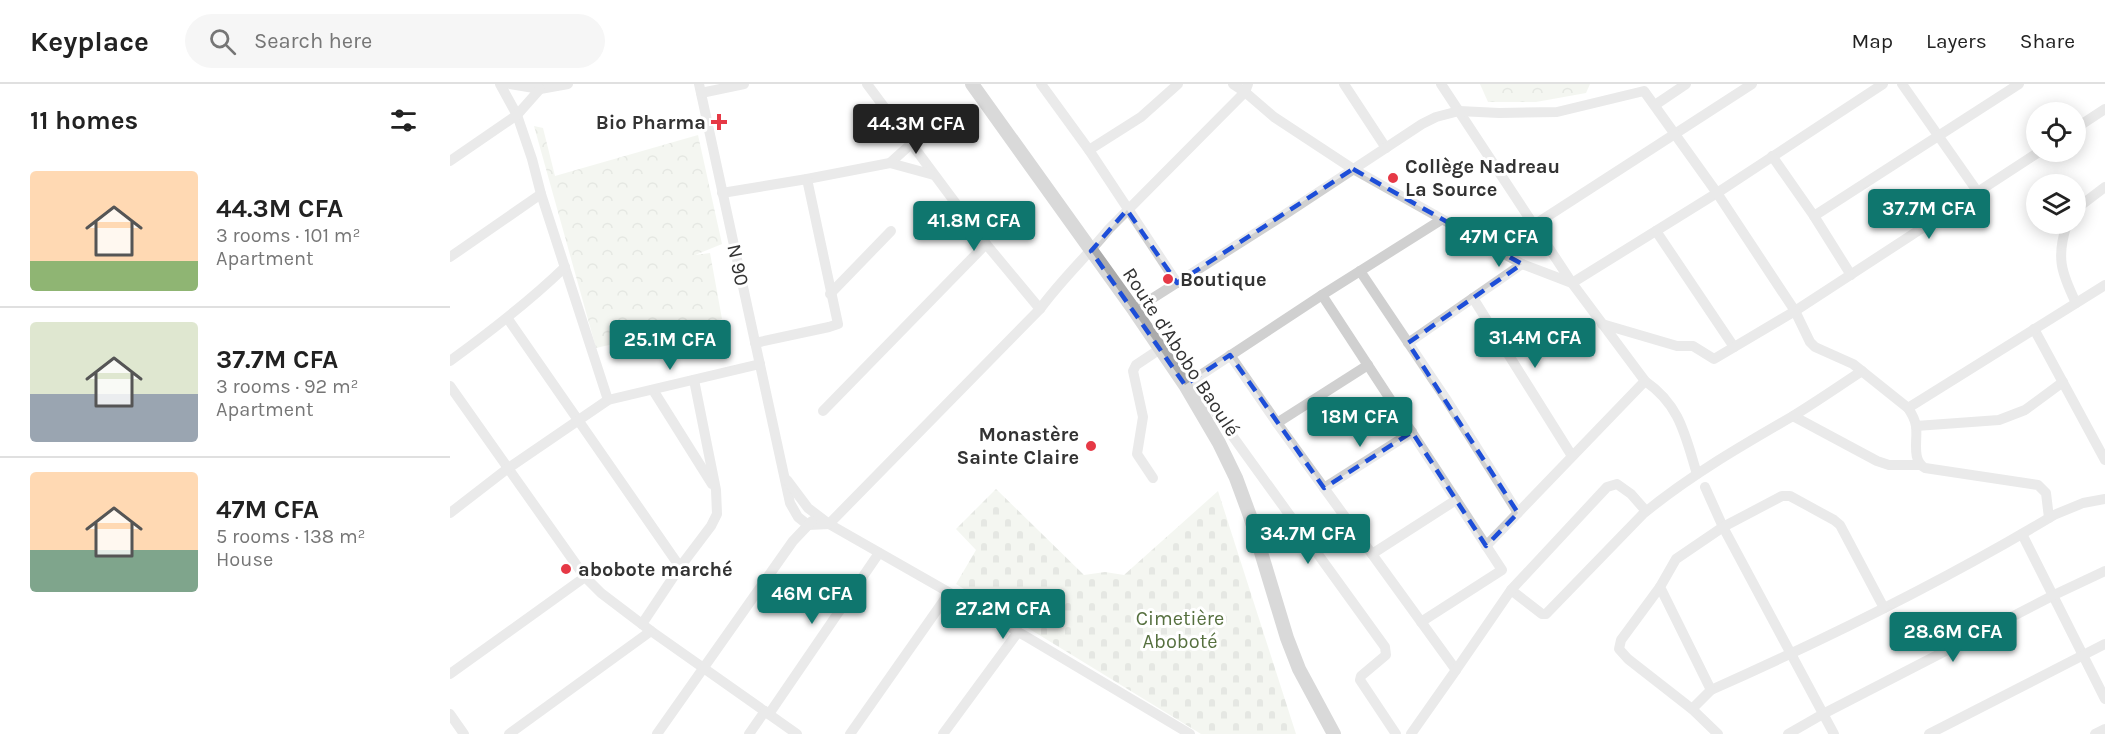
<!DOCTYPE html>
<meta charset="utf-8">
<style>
:root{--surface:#fff;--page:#f6f6f6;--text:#222;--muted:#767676;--line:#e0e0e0;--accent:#0f766e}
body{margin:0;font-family:Karla,sans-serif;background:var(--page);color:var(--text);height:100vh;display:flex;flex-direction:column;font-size:22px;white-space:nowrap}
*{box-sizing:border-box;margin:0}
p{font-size:20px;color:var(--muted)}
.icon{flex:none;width:33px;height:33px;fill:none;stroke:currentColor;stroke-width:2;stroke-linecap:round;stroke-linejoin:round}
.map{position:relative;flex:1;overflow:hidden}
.panel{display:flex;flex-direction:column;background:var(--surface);width:450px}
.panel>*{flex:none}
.tools{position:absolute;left:1576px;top:18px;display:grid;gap:12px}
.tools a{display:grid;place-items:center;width:60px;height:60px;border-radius:50%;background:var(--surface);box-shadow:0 3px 15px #0003;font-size:30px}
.price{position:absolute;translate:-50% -51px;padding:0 14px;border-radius:6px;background:var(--accent);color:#fff;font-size:20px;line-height:39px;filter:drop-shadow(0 2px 3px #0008)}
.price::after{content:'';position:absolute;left:50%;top:36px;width:18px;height:14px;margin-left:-9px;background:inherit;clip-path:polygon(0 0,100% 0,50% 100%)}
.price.current{background:#222;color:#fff}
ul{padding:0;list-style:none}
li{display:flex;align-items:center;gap:18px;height:150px;padding:0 30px}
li+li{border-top:2px solid var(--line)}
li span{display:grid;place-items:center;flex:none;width:168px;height:120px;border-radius:6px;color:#555}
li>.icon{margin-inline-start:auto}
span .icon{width:72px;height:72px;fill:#fffc;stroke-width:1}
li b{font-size:26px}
h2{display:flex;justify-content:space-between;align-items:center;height:72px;padding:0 30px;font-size:26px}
header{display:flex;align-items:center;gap:36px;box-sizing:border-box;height:84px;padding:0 30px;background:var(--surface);border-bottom:2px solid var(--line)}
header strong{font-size:28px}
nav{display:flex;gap:33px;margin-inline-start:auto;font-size:21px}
.search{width:420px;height:54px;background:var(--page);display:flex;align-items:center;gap:15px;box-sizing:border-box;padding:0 21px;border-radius:33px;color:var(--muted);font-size:22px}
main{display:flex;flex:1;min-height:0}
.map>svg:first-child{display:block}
</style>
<header>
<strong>Keyplace</strong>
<div class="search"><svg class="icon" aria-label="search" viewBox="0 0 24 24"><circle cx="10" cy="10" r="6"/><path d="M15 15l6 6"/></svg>Search here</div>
<nav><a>Map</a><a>Layers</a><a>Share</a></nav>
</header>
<main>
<section class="panel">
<h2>11 homes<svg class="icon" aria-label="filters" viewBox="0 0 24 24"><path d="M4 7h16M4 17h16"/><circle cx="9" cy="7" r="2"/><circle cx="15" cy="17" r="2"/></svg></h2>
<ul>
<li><span style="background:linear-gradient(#ffd9b3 75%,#8fb573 0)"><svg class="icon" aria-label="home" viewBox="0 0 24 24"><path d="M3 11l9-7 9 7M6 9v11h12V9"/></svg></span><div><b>44.3M CFA</b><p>3 rooms · 101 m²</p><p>Apartment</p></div></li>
<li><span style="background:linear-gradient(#dfe7d0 60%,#9aa5b1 0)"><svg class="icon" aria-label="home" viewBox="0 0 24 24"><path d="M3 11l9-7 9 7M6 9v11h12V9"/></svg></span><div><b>37.7M CFA</b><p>3 rooms · 92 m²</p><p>Apartment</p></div></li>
<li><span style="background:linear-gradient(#ffd9b3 65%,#7fa58c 0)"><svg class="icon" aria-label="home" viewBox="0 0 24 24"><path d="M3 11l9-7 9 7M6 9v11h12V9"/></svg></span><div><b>47M CFA</b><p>5 rooms · 138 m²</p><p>House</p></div></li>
</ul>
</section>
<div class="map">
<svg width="1655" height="650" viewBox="0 0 1655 650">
<defs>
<pattern id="forest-crowns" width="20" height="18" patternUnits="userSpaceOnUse" patternTransform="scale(1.5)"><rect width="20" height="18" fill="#e6ecdf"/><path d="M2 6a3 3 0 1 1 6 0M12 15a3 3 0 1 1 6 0" fill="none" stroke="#c6cbc0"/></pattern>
<pattern id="cemetery-stones" width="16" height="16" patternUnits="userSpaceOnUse" patternTransform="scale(1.5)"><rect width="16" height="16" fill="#e6ecdf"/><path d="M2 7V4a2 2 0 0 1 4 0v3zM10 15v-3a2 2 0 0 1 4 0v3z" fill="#c6cbc0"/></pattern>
</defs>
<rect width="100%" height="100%" fill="#fff"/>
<g fill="url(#forest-crowns)">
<path d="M 1030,0 L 1140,0 L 1136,9 L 1086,18 L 1038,18 Z"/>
<path d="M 84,42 L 93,44 L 105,92 L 248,51 L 272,160 L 245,171 L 260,169 L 272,235 L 146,264 Z"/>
</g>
<path fill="url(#cemetery-stones)" d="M 546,405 L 634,491 L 655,488 L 674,491 L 768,407 L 846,650 L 751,650 L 506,500 L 526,466 L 506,445 Z"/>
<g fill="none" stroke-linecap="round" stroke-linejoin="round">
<g stroke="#d0d0d0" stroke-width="10">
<path d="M 50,0 L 67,31 L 82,75 L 91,110 L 158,316"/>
<path d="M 60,0 L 90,5 L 118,0"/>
<path d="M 249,0 L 340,419 L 348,433 L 358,441"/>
<path d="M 417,0 L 536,160 L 590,225"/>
<path d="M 591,0 L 639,66 L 727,199"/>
<path d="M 783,0 L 795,8 L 824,33 L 903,85 L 1072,180 L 1122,199 L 1267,109 L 1433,0"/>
<path d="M 894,0 L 936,64"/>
<path d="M 991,0 L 1122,199 L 1195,297 C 1230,321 1235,351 1247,390"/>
<path d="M 1452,0 L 1527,107"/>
<path d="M 251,9 L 294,0"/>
<path d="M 1205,21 L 1236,0"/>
<path d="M 1626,44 L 1655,25"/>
<path d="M 639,66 L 691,33 L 728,0"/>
<path d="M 1322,72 L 1364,132 L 1401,191"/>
<path d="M 0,77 L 67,31 L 90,5"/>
<path d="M 440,79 L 461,60"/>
<path d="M 272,109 L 357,95 L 440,79 L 484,91"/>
<path d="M 1626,125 L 1655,103"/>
<path d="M 1364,132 L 1569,0"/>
<path d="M 1617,140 C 1606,173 1611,188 1626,219"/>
<path d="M 1084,141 L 1302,0"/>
<path d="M 1206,147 L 1284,263"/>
<path d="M 0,173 L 91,110"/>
<path d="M 910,187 L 996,315 L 1068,429"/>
<path d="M 380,210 L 441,147"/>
<path d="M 872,211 L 1052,486 L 971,538"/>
<path d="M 1023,214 L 1122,372"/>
<path d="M 684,226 L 834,131 L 972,40 L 986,33 L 1009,27 L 1049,29 L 1107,28 L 1194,7 L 1267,109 L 1345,227 L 1589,68"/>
<path d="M 58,235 L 230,483"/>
<path d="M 1152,240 L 1227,262 L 1243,262 L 1264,275 L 1345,227 L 1360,258 L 1365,263 L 1403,280 L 1458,324 C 1462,330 1465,335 1466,342 C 1468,356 1461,376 1475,384 L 1588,401 L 1596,409 L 1599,434"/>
<path d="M 1584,245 L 1655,376"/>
<path d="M 305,259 L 379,243 L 388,240 L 357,95"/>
<path d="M 958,259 L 1072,180"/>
<path d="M 780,271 L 827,339 L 1006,586 L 961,650"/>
<path d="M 0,277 C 41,247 79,218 115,183"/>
<path d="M 742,296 L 935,563 L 936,571 L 911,592 L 910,596 L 946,650"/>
<path d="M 737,300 L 872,211 L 991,136"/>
<path d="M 0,302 L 135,493 L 151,509 L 201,547 L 347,650"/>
<path d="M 203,306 L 262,400"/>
<path d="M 1458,324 L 1655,201"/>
<path d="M 373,327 L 536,160"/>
<path d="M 1343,332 L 1427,377 L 1439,381 L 1470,381"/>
<path d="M 827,339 L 918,281"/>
<path d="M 1466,342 L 1549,336 L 1575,326 L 1613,298"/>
<path d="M 703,394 L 687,370 L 693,333 L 683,287 L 686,281 L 710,265"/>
<path d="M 337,396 L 358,424 L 379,440 L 577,553 L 740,650"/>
<path d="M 1255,403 L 1273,443 L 1384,650"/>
<path d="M 874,404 L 962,348"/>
<path d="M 0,429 L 57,385 L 158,316 L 310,280"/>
<path d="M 358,441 L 379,440 L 590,225 C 611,196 637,172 659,145 L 795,8 L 798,0"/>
<path d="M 1572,450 L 1655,615"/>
<path d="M 1036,462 L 1195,297"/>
<path d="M 922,470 L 1006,416"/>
<path d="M 1210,503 L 1171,556 L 1169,565 L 1178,575 L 1242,625"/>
<path d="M 1061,506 L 1092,530 L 1096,530 L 1193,430 C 1239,392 1291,362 1343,332 C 1366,318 1389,302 1412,287"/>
<path d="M 192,540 L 230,483 L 261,442 L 267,430 L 266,406 L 244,296"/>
<path d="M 1006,586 L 1061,506 L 1157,403 L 1167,400 L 1181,410 L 1196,427"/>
<path d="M 0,590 L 135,493"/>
<path d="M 1261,606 C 1378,554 1494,497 1604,431 L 1633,419 L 1655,415"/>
<path d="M 0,630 L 14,650"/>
<path d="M 319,630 L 429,469"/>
<path d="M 59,650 L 201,547"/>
<path d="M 207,650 L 343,457 L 362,437"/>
<path d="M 299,650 L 315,627"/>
<path d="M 400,650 L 499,509"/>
<path d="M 493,650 L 568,548"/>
<path d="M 1268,650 L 1242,625 L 1261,606 L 1210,503 L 1226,475 L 1273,443 L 1332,412 L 1340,412 L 1384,436 L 1390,441 L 1434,524"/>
<path d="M 1338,650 L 1373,630 L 1604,511 L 1655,487"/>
<path d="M 1479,650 L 1655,560"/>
<path d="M 1645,650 L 1655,645"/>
</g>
<path stroke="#ababab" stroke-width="14" d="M 522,0 L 684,226 L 735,301 L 769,359 L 786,394 L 800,432 L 837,554 L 849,585 L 884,650"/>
</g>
<path d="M0 0H1655V650H0ZM 903,85 L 1072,180 L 958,259 L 1068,429 L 1036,462 L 962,348 L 874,404 L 780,271 L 735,301 L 641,167 L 677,126 L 727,199 Z" fill="#fff" fill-opacity=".55" fill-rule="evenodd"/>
<path fill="none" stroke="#1d4ed8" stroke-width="4.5" stroke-dasharray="12 8" stroke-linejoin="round" d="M 903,85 L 1072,180 L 958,259 L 1068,429 L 1036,462 L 962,348 L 874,404 L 780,271 L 735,301 L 641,167 L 677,126 L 727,199 Z"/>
<g fill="#e63946" stroke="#fff" stroke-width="2">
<path d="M266 29h6v6h6v6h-6v6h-6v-6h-6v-6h6z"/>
<circle cx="943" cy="94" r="6"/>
<circle cx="718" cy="195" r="6"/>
<circle cx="641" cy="362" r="6"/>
<circle cx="116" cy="485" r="6"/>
</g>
<g text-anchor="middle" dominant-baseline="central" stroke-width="6" stroke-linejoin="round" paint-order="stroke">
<g font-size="20" font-weight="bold" fill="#333" stroke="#fff" text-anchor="start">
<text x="256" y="38" text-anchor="end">Bio Pharma</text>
<text x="955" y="82">Collège Nadreau<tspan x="955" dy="23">La Source</tspan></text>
<text x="730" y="195">Boutique</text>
<text x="629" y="350" text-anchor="end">Monastère<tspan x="629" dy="23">Sainte Claire</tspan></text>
<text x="128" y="485">abobote marché</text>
</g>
<g font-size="20" fill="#333" stroke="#fff">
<text transform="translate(288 181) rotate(78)">N 90</text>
<text transform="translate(731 268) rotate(57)">Route d'Abobo Baoulé</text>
</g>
<g font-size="20" fill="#56703f" stroke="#fff">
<text x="730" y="534">Cimetière<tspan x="730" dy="23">Aboboté</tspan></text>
</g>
</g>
</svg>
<div class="tools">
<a><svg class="icon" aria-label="locate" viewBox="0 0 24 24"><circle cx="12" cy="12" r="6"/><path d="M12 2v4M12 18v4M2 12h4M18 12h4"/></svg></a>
<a><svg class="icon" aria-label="layers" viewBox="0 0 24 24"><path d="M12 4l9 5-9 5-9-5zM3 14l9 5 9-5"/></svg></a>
</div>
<b class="price current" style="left:466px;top:71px">44.3M CFA</b>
<b class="price" style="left:1479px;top:156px">37.7M CFA</b>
<b class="price" style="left:524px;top:168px">41.8M CFA</b>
<b class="price" style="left:1049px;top:184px">47M CFA</b>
<b class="price" style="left:1085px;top:285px">31.4M CFA</b>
<b class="price" style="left:220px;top:287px">25.1M CFA</b>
<b class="price" style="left:910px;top:364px">18M CFA</b>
<b class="price" style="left:858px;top:481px">34.7M CFA</b>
<b class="price" style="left:362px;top:541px">46M CFA</b>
<b class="price" style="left:553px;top:556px">27.2M CFA</b>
<b class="price" style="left:1503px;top:579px">28.6M CFA</b>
</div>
</main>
